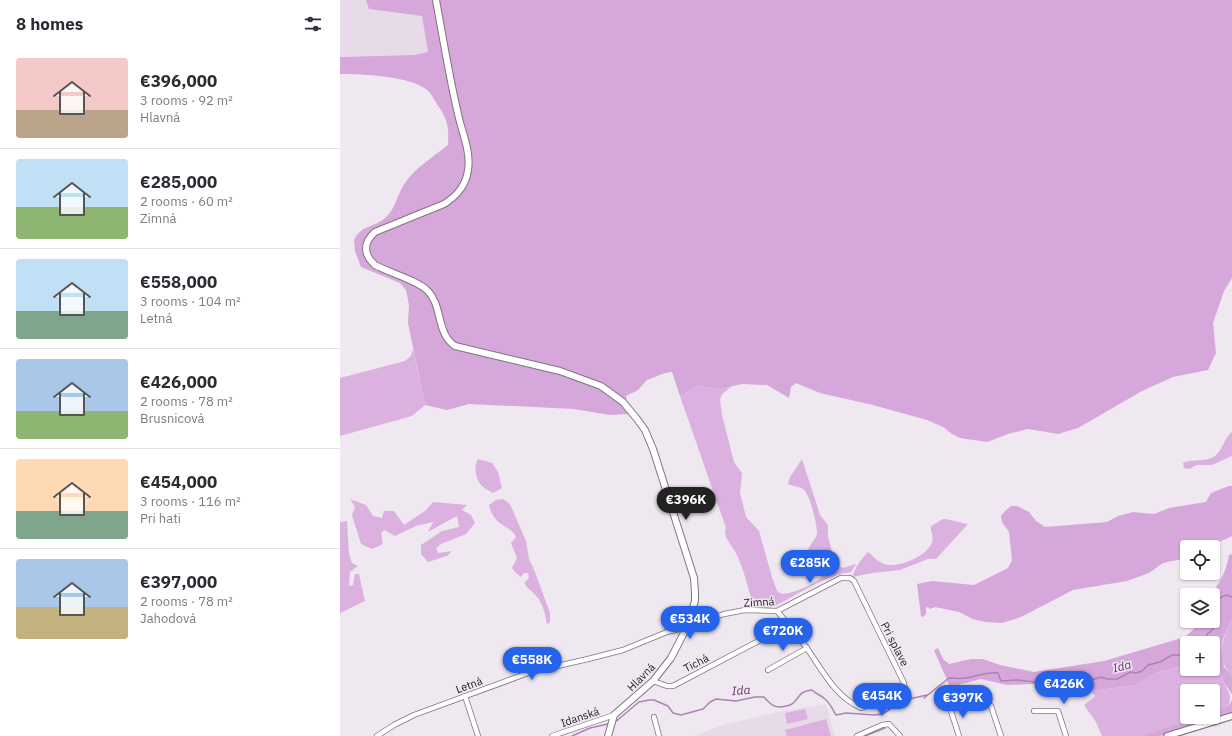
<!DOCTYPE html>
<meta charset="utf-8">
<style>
:root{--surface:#fff;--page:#f7f7f7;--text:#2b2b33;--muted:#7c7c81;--line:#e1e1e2;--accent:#2563eb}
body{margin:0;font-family:"IBM Plex Sans",sans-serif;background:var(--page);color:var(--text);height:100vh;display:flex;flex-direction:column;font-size:15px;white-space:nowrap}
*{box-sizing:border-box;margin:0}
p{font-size:13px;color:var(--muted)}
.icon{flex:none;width:22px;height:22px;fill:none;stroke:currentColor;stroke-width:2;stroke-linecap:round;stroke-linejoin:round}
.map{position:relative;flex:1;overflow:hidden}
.panel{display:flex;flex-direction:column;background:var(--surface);width:340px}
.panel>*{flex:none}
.tools{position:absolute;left:840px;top:540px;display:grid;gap:8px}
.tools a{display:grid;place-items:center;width:40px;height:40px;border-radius:4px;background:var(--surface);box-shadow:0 1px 3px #0004;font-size:20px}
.price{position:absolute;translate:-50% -34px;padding:0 9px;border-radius:14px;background:var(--accent);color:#fff;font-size:13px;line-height:26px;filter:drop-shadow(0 1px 2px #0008)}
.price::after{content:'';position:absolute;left:50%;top:24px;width:12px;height:9px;margin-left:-6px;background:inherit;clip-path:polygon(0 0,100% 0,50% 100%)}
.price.selected{background:#222;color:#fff}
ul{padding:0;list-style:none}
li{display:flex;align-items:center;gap:12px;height:100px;padding:0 16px}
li+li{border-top:1px solid var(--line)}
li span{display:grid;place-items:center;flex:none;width:112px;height:80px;border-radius:4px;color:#555}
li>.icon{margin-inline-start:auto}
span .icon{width:48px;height:48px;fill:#fffc;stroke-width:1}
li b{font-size:17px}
h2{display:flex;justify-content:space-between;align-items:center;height:48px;padding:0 16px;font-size:17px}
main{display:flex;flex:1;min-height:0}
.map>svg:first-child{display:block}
</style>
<main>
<section class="panel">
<h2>8 homes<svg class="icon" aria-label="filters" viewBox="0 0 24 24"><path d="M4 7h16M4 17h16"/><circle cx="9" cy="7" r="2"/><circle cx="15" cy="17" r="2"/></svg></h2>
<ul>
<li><span style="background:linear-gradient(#f6c9c9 65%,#b9a48a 0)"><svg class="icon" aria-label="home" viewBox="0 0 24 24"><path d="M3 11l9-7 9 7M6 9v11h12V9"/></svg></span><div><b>€396,000</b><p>3 rooms · 92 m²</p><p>Hlavná</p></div></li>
<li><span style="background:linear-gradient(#bfe0f5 60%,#8fb573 0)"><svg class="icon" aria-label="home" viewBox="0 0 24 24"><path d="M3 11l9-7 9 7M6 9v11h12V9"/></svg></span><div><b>€285,000</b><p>2 rooms · 60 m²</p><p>Zimná</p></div></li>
<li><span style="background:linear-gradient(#bfe0f5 65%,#7fa58c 0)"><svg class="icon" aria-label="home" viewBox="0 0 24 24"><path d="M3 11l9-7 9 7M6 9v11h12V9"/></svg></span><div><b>€558,000</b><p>3 rooms · 104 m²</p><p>Letná</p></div></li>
<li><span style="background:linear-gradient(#a9c7e8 65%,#8fb573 0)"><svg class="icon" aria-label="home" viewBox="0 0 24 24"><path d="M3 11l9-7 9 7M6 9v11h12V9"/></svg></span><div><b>€426,000</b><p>2 rooms · 78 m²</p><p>Brusnicová</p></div></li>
<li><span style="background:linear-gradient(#ffd9b3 65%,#7fa58c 0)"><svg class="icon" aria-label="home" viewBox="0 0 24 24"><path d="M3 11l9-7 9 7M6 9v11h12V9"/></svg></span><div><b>€454,000</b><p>3 rooms · 116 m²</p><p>Pri hati</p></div></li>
<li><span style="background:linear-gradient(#a9c7e8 60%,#c2b280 0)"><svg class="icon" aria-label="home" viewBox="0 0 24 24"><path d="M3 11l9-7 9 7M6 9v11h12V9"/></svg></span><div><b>€397,000</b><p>2 rooms · 78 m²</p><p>Jahodová</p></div></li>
</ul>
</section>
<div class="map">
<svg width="892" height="736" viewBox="0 0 892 736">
<rect width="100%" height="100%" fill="#efe8f0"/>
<g fill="#e7dbe9">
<path d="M 0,0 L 26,0 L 29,9 L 82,16 L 88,52 L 74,55 L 0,57 Z"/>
<path d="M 486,704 L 495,736 L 354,736 L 383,725 L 438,712 Z"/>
</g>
<g fill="#dbb1e0">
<path d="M 73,349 L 85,405 L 72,416 L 0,436 L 0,378 L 65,361 L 71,356 Z"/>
<path d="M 358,386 L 381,389 L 391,387 L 382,394 L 380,400 L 382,415 L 394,462 L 402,473 L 400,493 L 406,517 L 419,531 L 432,577 L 437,591 L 442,594 C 451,594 481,583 484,573 C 485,567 481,562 478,559 L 473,558 L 468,551 C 469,544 475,541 477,534 C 478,528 470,493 463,489 C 460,487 453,486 448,484 L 450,477 L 462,459 L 480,515 L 488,525 L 488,536 L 494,560 L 498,566 L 503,568 L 516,564 L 511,572 C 484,576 459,594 435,606 L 428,608 L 414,607 C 408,589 404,569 396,553 C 392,545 382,537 386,528 L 340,396 Z"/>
<path d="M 892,432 L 892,456 L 872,465 L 857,465 L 849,469 L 844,468 L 843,463 C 853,458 865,463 875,456 C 883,449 884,438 892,432 Z"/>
<path d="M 138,459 L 152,463 L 158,472 L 162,488 L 153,493 C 150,491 145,489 142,486 C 136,480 133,466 138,459 Z"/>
<path d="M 10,499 L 26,505 L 33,516 L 42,518 L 44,511 L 54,511 L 64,525 L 85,511 L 93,502 L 127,505 L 122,510 L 131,515 L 135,523 L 126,534 L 101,544 L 96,548 L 98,553 L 112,551 L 107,556 L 88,562 L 81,554 L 81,545 L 102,531 L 119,527 L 117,516 L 88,532 L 93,522 L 76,526 L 55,536 L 44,530 L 41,533 L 43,544 L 32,549 L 21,544 L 12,515 L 15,507 Z"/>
<path d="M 163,499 L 170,504 L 186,541 L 189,559 L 195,572 L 210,613 L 210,622 L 207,624 C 205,615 204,605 197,597 C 193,592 188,589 184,583 L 189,578 L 188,573 L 184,573 L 181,577 L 176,573 L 172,568 L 177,558 L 171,543 L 176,537 C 172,525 154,528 149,505 L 156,500 Z"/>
<path d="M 603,519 C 611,519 619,523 628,524 L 596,559 L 588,559 L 560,570 L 532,573 L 513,577 C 514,568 522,558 528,552 C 533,556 538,562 544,564 C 557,569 588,556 592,542 C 594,536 590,531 591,526 Z"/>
<path d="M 7,521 L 9,554 L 12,563 L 18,566 L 10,572 L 9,586 L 13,585 L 15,574 L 19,574 L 25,601 L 0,613 L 0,522 Z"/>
<path d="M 892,619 L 892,675 C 873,656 883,640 892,619 Z"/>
<path d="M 847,666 L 847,669 L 873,669 L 881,673 C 882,676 883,680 884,683 C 889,694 892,693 889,706 L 873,712 L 873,691 L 847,691 L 847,717 L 857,717 L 800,736 L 762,736 L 756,722 L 744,705 L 755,696 L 751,691 L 796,685 L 816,673 L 834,668 Z"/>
<path d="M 465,709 L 468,719 L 447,724 L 445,713 Z"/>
<path d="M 486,719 L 491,736 L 447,736 L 445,730 Z"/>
</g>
<g fill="#d6a7da">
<path d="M 26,0 L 892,0 L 892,278 L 884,291 L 873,323 L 876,353 L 868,370 L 833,377 L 802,391 L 738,428 L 718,434 L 688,429 L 668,434 L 647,442 L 620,438 L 612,434 L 603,427 L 587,420 L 533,405 L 480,393 L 456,383 L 451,387 L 449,398 L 427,385 L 402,384 L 381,389 L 358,386 L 340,396 L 332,372 L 325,373 L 307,380 L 298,390 L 286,396 L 288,414 L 270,415 L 234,409 L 129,404 L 107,410 L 85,405 L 68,323 L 69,305 L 66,290 L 60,283 L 21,267 L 15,251 L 14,240 C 22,224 34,228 45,218 C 55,210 57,196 63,186 C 74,168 92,158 108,145 C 109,128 108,121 99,107 C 95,102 92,94 87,90 C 70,76 22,74 0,74 L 0,57 L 74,55 L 88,52 L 82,16 L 29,9 Z"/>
<path d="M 889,486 L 892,486 L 892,536 L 869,547 L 847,547 L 847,558 L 823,563 L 809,573 L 787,581 L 733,590 L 681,617 L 662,623 L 645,622 L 633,619 L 619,612 L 595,607 L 590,609 L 588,607 L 586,608 L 586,614 L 583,617 L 581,616 L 577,584 L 592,581 L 634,585 L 668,568 L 672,560 L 669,532 L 662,522 L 661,516 L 665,511 L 671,506 L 677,506 L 689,512 L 696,521 L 705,527 L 767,522 L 778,516 L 793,512 L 814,514 L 829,508 L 866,502 L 871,493 Z"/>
<path d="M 892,554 L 892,619 L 882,641 L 881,649 L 884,667 L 892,675 L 892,697 L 892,694 L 884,683 L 881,673 L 873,669 L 873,643 L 847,643 L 847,666 L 834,668 L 816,673 L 796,685 L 751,691 L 744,686 L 726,689 L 692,684 L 667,685 L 641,679 L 610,687 L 594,650 L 598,648 L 603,659 L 609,664 L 631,659 L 643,659 L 660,665 L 694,672 L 764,661 L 845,637 L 855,628 L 859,621 L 873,621 L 873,595 L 869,595 C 881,583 886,571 889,555 Z"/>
<path d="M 892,700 L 892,713 L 820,736 L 800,736 L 857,717 L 873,717 L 873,712 L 889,706 Z"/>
</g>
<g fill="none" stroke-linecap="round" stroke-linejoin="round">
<g stroke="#ae82b3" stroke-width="1.5">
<path d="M 864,643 L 868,633 C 882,628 864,602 886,595 L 892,597"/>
<path d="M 584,698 L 609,678 C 614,678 620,679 625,678 C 637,677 646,671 658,673 L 661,681 L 677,680 L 695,682 L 699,682 L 704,684 L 713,685 L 726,683 L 733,679 L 738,678 L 748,681 L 761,677 L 767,679 L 777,679 L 791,672 L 796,673 L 802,671 L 808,665 L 820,662 L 832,655 L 847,655"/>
<path d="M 274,723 L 299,702 L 309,700 L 314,700 L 328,706 L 333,713 L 341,715 L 363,709 L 370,702 L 376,699 L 396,701 L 415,697 L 424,697 C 431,705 435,709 446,706 C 447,706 450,705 452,704 C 461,697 457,692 472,690 C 476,694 481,695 485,699 C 490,703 493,710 496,715 L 506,713 L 534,715 L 542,714 L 549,710 L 556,702 L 587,695"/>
<path d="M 232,736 L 250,728 L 268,724"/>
<path d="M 525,736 L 545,728"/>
</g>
<g stroke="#7d767d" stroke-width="6">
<g id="minor">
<path d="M 428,670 L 467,648"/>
<path d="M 313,681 L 327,686 L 333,686 L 449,625"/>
<path d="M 125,696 L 138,736"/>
<path d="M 651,706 L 661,736"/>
<path d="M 610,708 L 619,736"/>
<path d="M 694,711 L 718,711 L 726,736"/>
<path d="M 314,717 L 319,736"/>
<path d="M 37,736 L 54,725 L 74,715 L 191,672 L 248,659 L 283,650 L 327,632 L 347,627 L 384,614 L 405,610 L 437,611 L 501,578 L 510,578 L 514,581 L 564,683 L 565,690 L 562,693 L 521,708 C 494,696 482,669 466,647 C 457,634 447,623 437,611"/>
<path d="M 212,736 L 274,715"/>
<path d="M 517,736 L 542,725 L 549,724 L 560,736"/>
</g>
</g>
<g stroke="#7d767d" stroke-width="8">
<path id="tertiary" d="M 827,736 L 892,716"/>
</g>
<g stroke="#7d767d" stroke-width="8">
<path id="secondary" d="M 96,0 C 103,38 109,76 118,114 C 122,133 131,151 128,170 C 126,186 117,196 104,204 L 35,232 C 23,243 23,254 35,265 C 50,273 77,280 88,291 C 103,307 96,333 115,346 L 220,371 L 261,386 L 283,402 L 297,419 L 305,430 L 313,449 L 354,578 L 355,593 L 355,601 L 347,627 L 331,658 L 313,681 L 274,715 L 268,736"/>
</g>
<use href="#minor" stroke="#fff" stroke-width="4.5"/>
<use href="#tertiary" stroke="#fff" stroke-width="5.5"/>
<use href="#secondary" stroke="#fff" stroke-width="6"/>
</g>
<g text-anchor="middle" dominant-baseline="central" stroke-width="3" stroke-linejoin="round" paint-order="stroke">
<g font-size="11" fill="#232023" stroke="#efe8f0">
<text transform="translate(419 602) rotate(-3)">Zimná</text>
<text transform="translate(555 644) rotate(63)">Pri splave</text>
<text transform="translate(356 663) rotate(-27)">Tichá</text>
<text transform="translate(301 677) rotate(-45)">Hlavná</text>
<text transform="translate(129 685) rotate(-20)">Letná</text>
<text transform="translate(240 717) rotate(-19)">Idanská</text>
</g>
<g font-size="12" font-style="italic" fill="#672f6d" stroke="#efe8f0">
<text transform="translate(782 666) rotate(-14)">Ida</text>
<text transform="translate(401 690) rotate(-4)">Ida</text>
</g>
</g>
</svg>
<div class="tools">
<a><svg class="icon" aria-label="locate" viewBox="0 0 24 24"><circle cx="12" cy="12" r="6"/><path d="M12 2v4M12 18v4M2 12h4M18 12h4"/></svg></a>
<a><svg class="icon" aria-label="layers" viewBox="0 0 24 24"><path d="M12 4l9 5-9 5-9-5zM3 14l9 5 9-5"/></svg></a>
<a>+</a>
<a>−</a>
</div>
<b class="price selected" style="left:346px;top:521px">€396K</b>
<b class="price" style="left:470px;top:584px">€285K</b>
<b class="price" style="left:350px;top:640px">€534K</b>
<b class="price" style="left:443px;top:652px">€720K</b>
<b class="price" style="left:192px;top:681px">€558K</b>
<b class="price" style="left:724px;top:705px">€426K</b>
<b class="price" style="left:542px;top:717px">€454K</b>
<b class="price" style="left:623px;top:719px">€397K</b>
</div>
</main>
